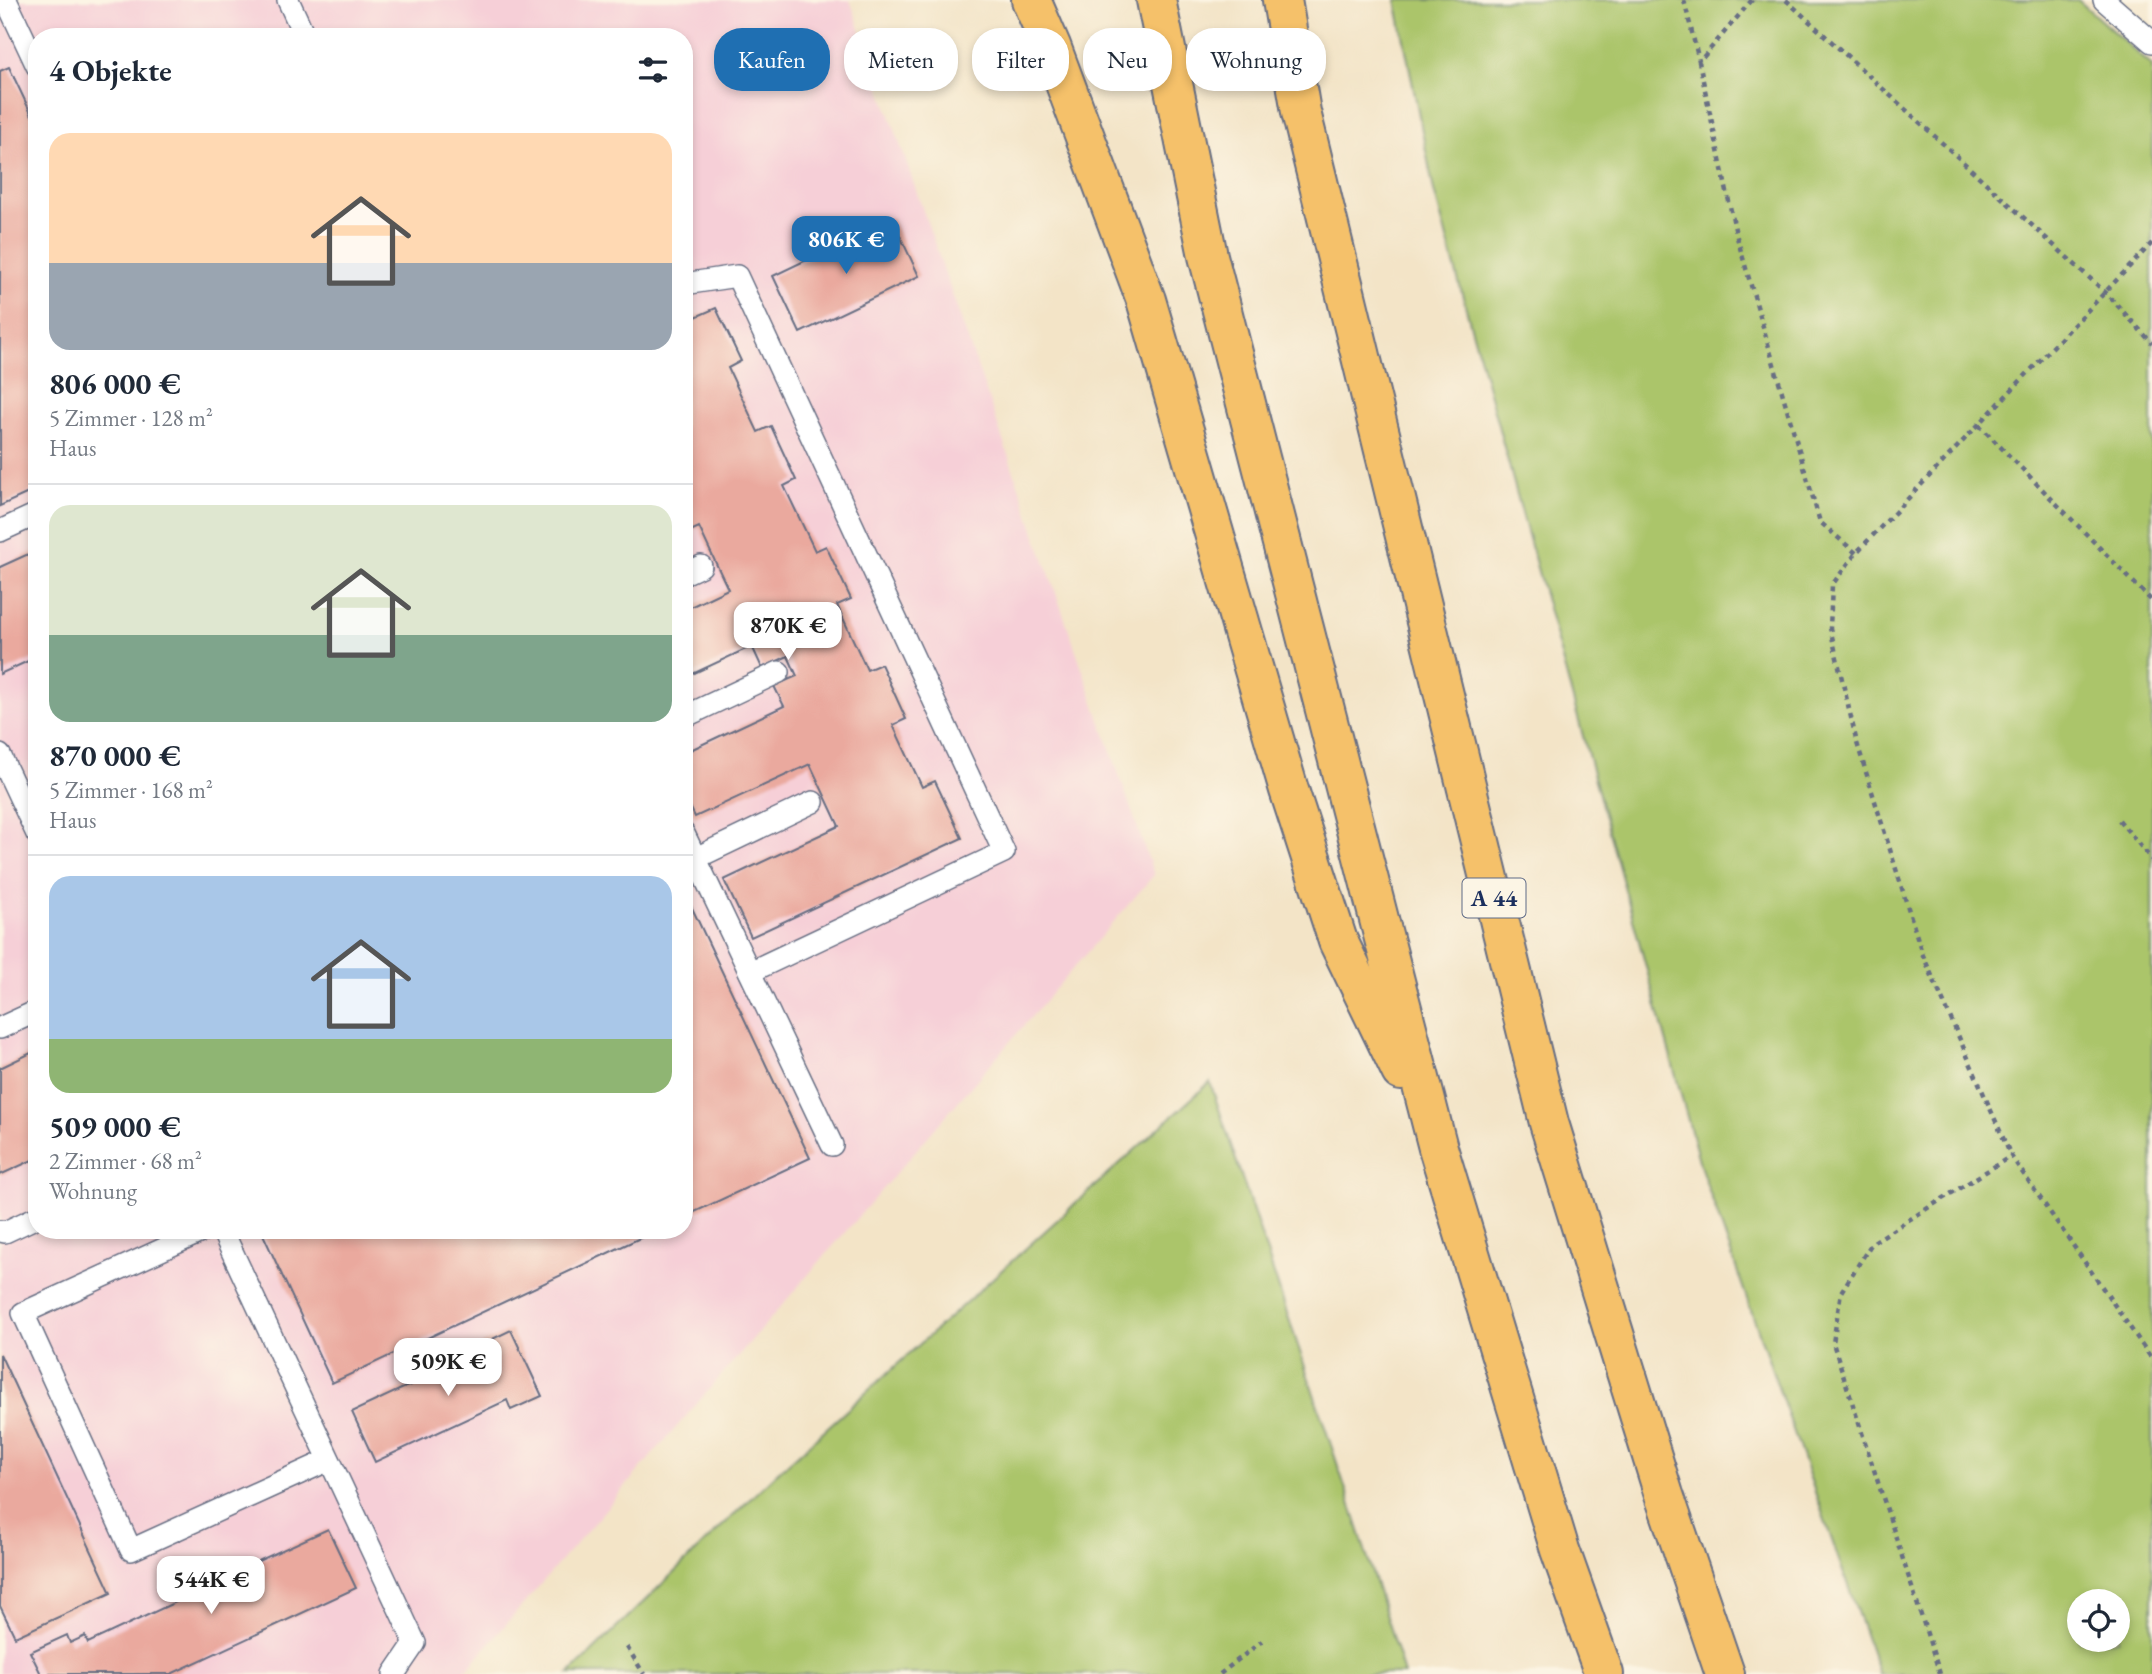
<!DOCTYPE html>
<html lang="de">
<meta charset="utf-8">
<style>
:root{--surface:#fff;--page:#f2f2f3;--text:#1f2937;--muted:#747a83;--line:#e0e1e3;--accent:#1f6fb2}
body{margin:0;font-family:"EB Garamond",serif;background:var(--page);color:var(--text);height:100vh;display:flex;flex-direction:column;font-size:26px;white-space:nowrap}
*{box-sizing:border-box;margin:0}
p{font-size:23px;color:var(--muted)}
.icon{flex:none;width:38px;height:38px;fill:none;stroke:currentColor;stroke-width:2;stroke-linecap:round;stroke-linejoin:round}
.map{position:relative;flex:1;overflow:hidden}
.side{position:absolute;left:28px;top:28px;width:665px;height:1211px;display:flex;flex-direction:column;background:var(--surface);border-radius:28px;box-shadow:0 4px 10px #0003}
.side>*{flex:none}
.banner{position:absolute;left:714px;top:28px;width:665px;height:63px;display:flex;gap:14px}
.fabs{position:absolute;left:2067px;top:1589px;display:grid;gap:14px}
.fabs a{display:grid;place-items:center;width:63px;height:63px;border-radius:50%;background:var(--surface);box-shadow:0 4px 10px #0003;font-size:35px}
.price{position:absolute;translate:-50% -60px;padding:0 16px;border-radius:14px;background:#fff;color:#222;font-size:23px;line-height:46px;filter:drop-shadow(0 2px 4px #0008)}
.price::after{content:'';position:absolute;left:50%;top:42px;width:21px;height:16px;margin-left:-10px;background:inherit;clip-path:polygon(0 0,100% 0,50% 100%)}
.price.selected{background:var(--accent);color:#fff}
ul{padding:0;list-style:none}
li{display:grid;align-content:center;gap:14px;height:371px;padding:0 21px}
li+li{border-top:2px solid var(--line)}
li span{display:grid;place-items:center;height:217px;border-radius:21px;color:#555}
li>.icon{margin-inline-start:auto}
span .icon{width:126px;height:126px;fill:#fffc;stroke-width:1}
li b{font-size:30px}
h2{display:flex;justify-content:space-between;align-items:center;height:84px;padding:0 21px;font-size:30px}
.chip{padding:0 24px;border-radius:28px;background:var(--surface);box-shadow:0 4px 10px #0003;font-size:24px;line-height:63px}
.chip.selected{background:var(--accent);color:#fff}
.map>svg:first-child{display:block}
</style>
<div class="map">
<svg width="2152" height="1674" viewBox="0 0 2152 1674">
<rect width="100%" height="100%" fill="#fcf5e5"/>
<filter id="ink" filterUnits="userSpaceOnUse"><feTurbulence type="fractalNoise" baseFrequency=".0143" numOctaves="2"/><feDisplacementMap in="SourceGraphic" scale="14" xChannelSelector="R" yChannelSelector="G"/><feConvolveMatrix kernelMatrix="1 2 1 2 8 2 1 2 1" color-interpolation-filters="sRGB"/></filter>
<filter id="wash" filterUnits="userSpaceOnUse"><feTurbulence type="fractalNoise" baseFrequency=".00686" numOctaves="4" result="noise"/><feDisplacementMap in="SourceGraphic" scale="28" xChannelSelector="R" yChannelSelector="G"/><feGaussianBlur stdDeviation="1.57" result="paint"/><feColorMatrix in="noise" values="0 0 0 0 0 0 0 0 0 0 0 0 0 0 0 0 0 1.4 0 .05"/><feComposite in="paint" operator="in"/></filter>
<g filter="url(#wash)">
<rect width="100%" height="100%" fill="#f3e4c7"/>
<path fill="#f6cfd7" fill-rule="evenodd" d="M 0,0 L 850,0 L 1154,875 L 463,1674 L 0,1674 ZM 37,37 L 684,37 L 684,1230 L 37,1230 Z"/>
<g fill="#abc56b" stroke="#637a64" stroke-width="2" fill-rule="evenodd">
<path d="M 1396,0 L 2078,0 L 2152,66 L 2152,1674 L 1879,1674 L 1701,1168 L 1434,191 ZM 2118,1601 L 2118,1640 L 2079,1640 L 2079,1601 Z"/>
<path d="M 1210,1082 L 1347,1493 L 1404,1674 L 569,1674 L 776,1474 Z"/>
</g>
<g id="blocks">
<g fill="#eaa99e">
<path d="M 9,67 L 37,126 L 37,489 L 0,506 L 0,71 Z"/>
<path d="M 892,219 L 919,276 L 800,333 L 773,276 Z"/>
<path d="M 716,308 L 741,361 L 728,368 L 758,432 L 771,426 L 796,480 L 784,486 L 815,551 L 826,546 L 851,599 L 837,605 L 867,670 L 881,664 L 906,719 L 893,725 L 922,787 L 935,781 L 962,838 L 751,937 L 724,880 L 839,826 L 810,764 L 695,817 L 684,794 L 684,753 L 784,706 L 774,686 L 797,676 L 788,656 L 762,668 L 752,646 L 684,678 L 684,610 L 728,589 L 699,527 L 684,534 L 684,322 Z"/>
<path d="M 37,550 L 37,657 L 0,674 L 0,567 Z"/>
<path d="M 684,891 L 810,1158 L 684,1217 Z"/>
<path d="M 35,1051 L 37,1158 L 0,1175 L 0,1068 Z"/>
<path d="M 261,1230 L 657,1230 L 332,1383 Z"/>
<path d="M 511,1330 L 542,1396 L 511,1410 L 507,1400 L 375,1462 L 352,1412 L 485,1350 L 482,1344 Z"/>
<path d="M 0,1354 L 111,1593 L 15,1637 L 0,1606 Z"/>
<path d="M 328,1529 L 356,1588 L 171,1674 L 41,1674 L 30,1652 L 67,1635 L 70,1643 L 85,1636 L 88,1643 L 223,1580 L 219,1573 L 238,1564 L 241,1569 Z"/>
</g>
</g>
</g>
<g filter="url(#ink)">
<use href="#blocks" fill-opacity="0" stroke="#676e83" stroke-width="2"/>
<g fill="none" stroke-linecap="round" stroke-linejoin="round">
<g stroke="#676e83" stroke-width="24">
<g id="lane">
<path d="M 6,0 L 37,66"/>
<path d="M 288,0 L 305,37"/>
<path d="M 2104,0 L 2152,42"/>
<path d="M 684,284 L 737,276 L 1004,852 L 750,972"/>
<path d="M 0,531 L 37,514"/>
<path d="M 684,574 L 701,566"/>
<path d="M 684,717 L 779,672"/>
<path d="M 0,755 L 37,834"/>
<path d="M 684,834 L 832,1145"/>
<path d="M 696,858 L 813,802"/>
<path d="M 0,1028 L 37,1011"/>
<path d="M 205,1230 L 23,1313 L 131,1550 L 329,1460"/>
<path d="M 222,1230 L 415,1643 L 394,1674"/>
<path d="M 0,1231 L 5,1232 L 37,1217"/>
</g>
</g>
<g stroke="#676e83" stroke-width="42">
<g id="highway">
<path d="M 1031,0 L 1051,46 L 1146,300 L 1289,790 L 1338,941 L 1401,1071"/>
<path d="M 1156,0 L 1208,256 L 1438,1148 L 1560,1550 L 1604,1674"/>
<path d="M 1282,0 L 1301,112 L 1549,1123 L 1664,1495 L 1725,1674"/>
</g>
</g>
<g stroke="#676e83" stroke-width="4.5" stroke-dasharray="5 5" stroke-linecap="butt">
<path d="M 1684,0 L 1699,61"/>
<path d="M 1752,0 L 1699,62 L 1736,234 L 1820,522 L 1856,553"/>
<path d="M 1786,0 L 2106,293 L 2152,343"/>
<path d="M 2152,243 L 1856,553 L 1832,585 L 1830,628 L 1857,743 L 1922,953 L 2011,1156 L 2152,1359"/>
<path d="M 1979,425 L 2152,601"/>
<path d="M 2119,820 L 2152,860"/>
<path d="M 627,1647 L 644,1674"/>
<path d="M 1220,1674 L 1262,1641"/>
<path d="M 1940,1674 L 1833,1343 L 1841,1292 L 1872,1243 L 2011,1156"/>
</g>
<use href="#lane" stroke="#fff" stroke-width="21"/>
<use href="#highway" stroke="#f5c16b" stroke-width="38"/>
</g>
</g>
<g text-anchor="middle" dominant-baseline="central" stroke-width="5" stroke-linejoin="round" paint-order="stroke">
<rect fill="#fcf5e5" stroke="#5e6a86" stroke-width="2" x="1462.5" y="878.5" width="63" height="39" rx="5"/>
<g font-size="23" font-weight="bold" fill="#1b2f5e">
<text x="1494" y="898">A 44</text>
</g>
</g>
</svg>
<div class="fabs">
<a><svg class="icon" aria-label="locate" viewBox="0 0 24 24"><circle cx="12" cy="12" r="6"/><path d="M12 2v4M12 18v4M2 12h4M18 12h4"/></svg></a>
</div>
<b class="price selected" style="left:846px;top:276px">806K €</b>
<b class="price" style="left:788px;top:662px">870K €</b>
<b class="price" style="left:448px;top:1398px">509K €</b>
<b class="price" style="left:211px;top:1616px">544K €</b>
<div class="banner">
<a class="chip selected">Kaufen</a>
<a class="chip">Mieten</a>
<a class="chip">Filter</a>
<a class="chip">Neu</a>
<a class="chip">Wohnung</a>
</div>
<section class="side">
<h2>4 Objekte<svg class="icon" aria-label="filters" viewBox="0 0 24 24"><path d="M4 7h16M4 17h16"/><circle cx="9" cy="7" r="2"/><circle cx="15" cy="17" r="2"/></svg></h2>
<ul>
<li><span style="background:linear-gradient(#ffd9b3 60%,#9aa5b1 0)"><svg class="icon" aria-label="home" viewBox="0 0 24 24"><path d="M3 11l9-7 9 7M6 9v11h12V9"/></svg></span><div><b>806 000 €</b><p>5 Zimmer · 128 m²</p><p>Haus</p></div></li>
<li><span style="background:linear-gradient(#dfe7d0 60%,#7fa58c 0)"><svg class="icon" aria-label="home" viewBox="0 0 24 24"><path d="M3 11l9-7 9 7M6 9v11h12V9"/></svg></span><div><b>870 000 €</b><p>5 Zimmer · 168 m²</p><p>Haus</p></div></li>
<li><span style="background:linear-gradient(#a9c7e8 75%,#8fb573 0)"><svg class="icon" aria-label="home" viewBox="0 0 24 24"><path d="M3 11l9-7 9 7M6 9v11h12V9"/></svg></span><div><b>509 000 €</b><p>2 Zimmer · 68 m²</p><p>Wohnung</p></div></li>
</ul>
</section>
</div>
